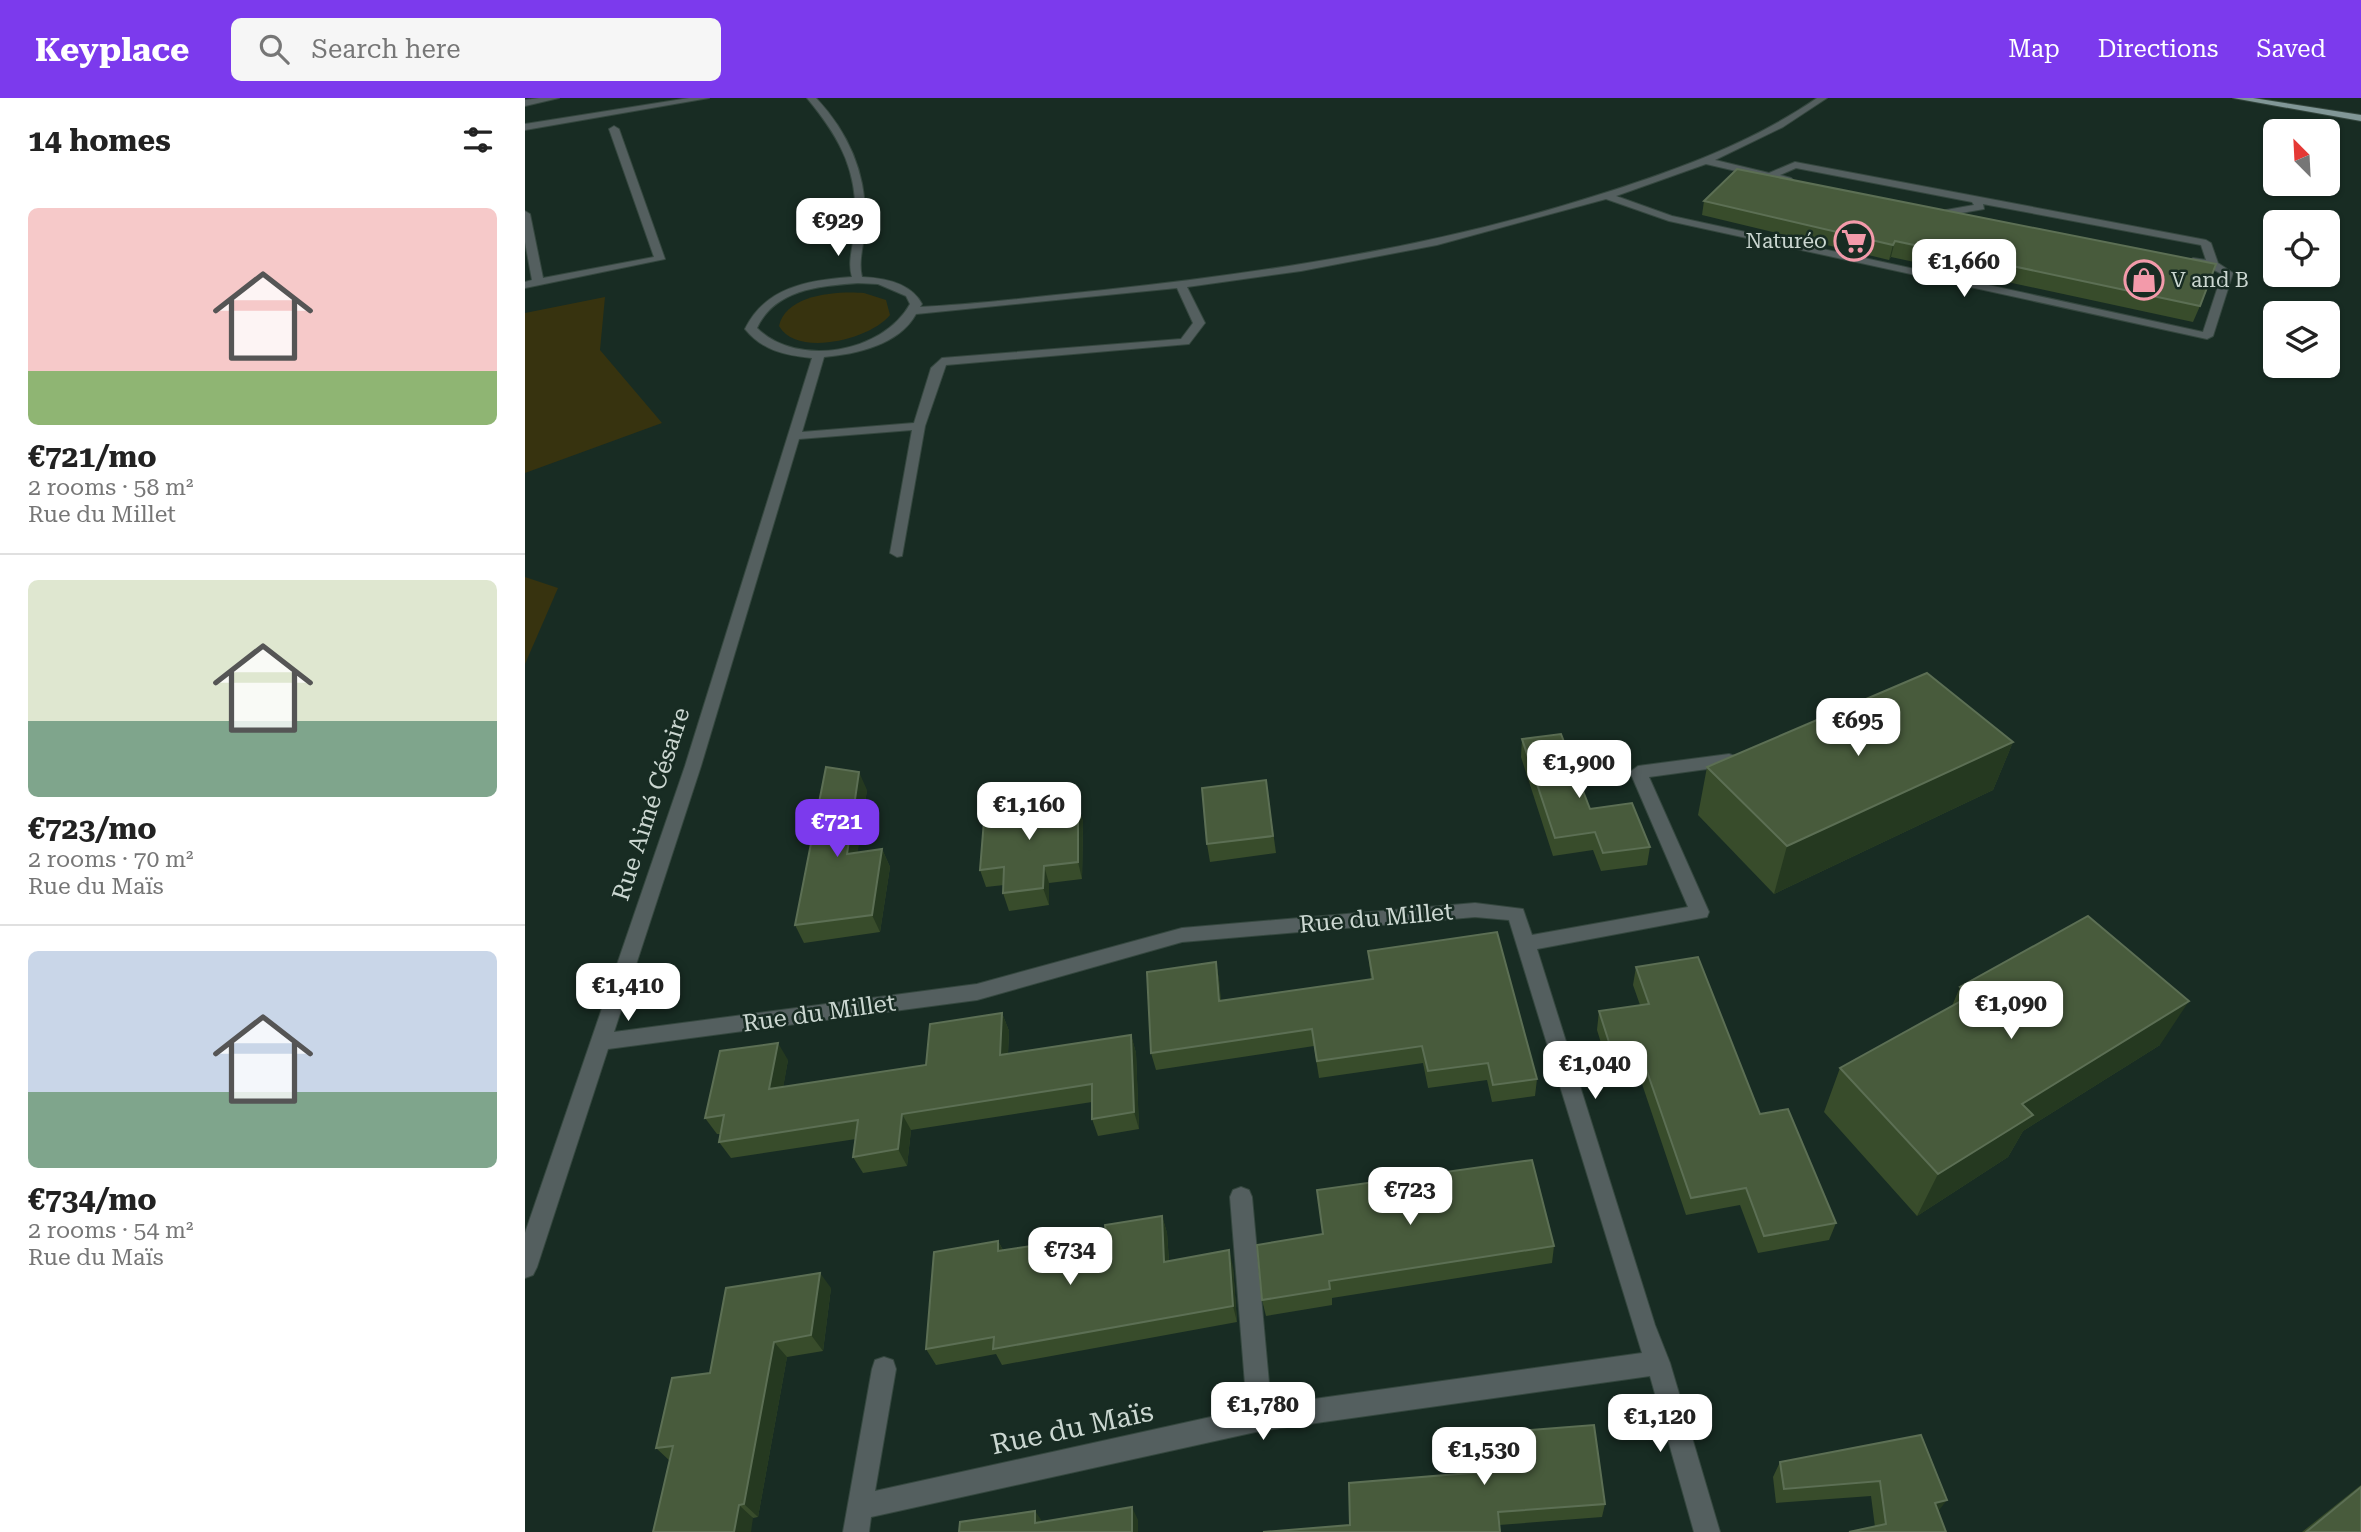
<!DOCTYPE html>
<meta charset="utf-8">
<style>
:root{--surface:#fff;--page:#f6f6f6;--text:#222;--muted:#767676;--line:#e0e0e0;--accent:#7c3aed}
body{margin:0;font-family:"Roboto Serif",serif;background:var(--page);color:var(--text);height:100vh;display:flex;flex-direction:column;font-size:26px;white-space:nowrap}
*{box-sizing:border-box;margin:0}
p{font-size:23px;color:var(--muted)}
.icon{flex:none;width:38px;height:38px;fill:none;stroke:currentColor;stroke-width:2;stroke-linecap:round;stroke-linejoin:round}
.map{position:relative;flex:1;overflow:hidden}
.sheet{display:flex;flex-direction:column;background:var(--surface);width:525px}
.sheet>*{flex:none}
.needle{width:46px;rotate:336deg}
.tools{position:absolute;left:1738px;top:21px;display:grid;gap:14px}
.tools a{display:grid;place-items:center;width:77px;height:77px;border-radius:10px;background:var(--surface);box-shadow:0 2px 5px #0004;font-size:35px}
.price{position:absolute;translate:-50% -60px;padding:0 16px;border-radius:14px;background:#fff;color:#222;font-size:23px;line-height:46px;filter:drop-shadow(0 2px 4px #0008)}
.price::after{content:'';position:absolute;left:50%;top:42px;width:21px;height:16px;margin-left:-10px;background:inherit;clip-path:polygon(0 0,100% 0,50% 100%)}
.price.current{background:var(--accent);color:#fff}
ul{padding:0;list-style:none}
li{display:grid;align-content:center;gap:14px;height:371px;padding:0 28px}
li+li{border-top:2px solid var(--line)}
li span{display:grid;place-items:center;height:217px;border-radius:10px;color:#555}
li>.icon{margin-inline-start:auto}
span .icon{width:126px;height:126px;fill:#fffc;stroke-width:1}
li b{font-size:30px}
h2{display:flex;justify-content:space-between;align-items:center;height:84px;padding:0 28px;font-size:30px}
header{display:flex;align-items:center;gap:42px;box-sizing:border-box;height:98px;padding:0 35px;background:var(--accent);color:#fff}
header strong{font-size:33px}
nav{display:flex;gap:38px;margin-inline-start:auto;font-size:24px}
.search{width:490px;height:63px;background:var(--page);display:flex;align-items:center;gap:18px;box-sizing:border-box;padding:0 24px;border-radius:10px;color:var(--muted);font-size:26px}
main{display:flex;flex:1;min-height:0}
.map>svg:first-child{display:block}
</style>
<header>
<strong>Keyplace</strong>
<div class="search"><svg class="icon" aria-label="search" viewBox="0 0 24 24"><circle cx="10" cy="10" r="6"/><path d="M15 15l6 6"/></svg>Search here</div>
<nav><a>Map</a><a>Directions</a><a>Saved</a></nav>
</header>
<main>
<section class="sheet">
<h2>14 homes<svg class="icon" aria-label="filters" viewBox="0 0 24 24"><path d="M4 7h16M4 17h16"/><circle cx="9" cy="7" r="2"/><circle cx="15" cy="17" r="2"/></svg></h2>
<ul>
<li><span style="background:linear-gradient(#f6c9c9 75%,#8fb573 0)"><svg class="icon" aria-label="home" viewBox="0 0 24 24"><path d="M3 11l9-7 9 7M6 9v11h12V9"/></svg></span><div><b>€721/mo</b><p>2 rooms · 58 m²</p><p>Rue du Millet</p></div></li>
<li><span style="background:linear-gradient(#dfe7d0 65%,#7fa58c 0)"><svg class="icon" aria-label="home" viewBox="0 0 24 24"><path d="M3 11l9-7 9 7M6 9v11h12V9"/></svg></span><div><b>€723/mo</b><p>2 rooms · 70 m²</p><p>Rue du Maïs</p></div></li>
<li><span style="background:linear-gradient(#c9d6e8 65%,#7fa58c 0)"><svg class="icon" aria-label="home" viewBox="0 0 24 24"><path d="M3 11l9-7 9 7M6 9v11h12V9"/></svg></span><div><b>€734/mo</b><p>2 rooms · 54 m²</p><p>Rue du Maïs</p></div></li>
</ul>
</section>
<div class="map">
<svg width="1836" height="1434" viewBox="0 0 1836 1434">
<rect width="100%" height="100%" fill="#182c23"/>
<g fill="#37330f">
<path d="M 339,195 L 361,202 L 365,217 C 346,241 272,260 254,228 C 261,196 312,193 339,195 Z"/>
<path d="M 80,199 L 75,252 L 137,325 L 0,375 L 0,215 Z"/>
<path d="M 0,479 L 33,490 L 0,566 Z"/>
</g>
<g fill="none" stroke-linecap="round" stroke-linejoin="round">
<g stroke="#35473f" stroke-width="2">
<g id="minor">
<path d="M 14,0 L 34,0 L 0,8 L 0,2 Z"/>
<path d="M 164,0 L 184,0 L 0,32 L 0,26 Z"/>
<path d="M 282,0 L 291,0 C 325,36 343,80 340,130 C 339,147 333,162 337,179 C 360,180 386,185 397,206 L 395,209 C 456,206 518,198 579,192 C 747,174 914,148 1076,96 C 1151,72 1227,45 1292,0 L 1302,0 L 1258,29 L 1190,62 L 1244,75 L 1270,64 L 1681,142 L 1686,145 L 1693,165 L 1708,175 L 1688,238 L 1682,241 L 1144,123 L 1081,101 L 912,147 L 776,173 L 662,189 L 680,225 L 664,246 L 421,267 L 400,328 L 377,458 L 372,459 L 365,455 L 387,332 L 274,341 L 176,668 L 89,934 L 452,886 L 657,830 L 950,805 L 998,811 L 1007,837 L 1163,809 L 1105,674 L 1113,668 L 1204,656 L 1210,658 L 1212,662 L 1204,668 L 1124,679 L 1184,814 L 1182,819 L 1012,851 L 1130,1227 L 1145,1265 L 1195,1434 L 1169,1434 L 1125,1278 L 735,1333 L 346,1419 L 344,1434 L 318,1434 L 347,1271 L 350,1262 L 359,1259 L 368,1262 L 371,1271 L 350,1393 L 722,1311 L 705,1099 L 708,1092 L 716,1089 L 724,1092 L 727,1099 L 746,1307 L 1117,1255 L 984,822 L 950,819 L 657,844 L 452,902 L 83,951 L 12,1169 L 8,1177 L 0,1180 L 0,1135 L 160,668 L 287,260 C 260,257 238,253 220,231 C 240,189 284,182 327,179 C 322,162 329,147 330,130 C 334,75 316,41 282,0 ZM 1181,66 L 1263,85 L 1268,82 L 1266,80 L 1255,77 L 1271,70 L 1447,104 L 1449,107 L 1421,112 L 1420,114 L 1425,117 L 1459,111 L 1458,106 L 1676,147 L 1681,162 L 1668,160 L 1663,163 L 1664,165 L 1685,170 L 1697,176 L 1678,234 L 1147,118 L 1091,98 ZM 333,185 L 353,186 L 381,198 L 385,206 C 358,255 272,270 232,230 C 250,191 295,188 333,185 ZM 652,190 L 668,225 L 656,241 L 417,260 L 406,270 L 389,325 L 277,334 L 299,259 C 331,256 374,247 391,216 Z"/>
<path d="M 89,28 L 94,31 L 140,161 L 0,190 L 0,184 L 7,182 L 0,144 L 0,113 L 5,116 L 18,180 L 129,159 L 84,31 Z"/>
</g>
</g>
<g stroke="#35473f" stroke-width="2">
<path id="major" d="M 1708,0 L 1728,0 L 1836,17 L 1836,23 Z"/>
</g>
<use href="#minor" fill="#545f5f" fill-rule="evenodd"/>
<use href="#major" fill="#819797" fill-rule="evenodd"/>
</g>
<g fill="#384c2b">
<path d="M 1179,103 L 1675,208 L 1668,224 L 1366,159 L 1364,162 L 1177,117 Z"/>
<path d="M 997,641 L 1065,711 L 1125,749 L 1122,767 L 1076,773 L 1068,752 L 1028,758 L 996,659 Z"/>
<path d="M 1488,644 L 1468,692 L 1249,796 L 1173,717 L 1182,669 Z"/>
<path d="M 741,682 L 751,755 L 685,764 L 682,746 Z"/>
<path d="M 342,692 L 332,755 L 357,751 L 365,769 L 355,834 L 279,845 L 270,827 Z"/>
<path d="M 553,706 L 558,724 L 557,781 L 524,785 L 524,807 L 484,813 L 478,795 L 479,787 L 461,789 L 455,772 L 523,710 Z"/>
<path d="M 843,853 L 1012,981 L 1010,998 L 967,1004 L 962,982 L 903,990 L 898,965 L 794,980 L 789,948 L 631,972 L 626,955 L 691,864 L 694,882 L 696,903 L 846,882 Z"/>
<path d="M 1111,869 L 1235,1016 L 1311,1125 L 1304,1142 L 1233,1155 L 1215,1107 L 1161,1117 L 1115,980 L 1088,984 L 1072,932 L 1074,913 L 1115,907 L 1108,887 Z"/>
<path d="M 1435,889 L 1635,947 L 1498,1033 L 1483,1059 L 1392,1118 L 1299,1014 L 1315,970 L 1427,908 Z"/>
<path d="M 477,915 L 484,933 L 483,956 L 606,937 L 611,955 L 614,1031 L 573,1038 L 567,1021 L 567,1004 L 386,1032 L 382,1068 L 338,1075 L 328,1059 L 331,1041 L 206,1060 L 194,1044 L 195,1036 L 192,1036 L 180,1020 L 263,962 L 258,989 L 401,967 Z"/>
<path d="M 637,1118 L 642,1135 L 644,1163 L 708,1169 L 712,1224 L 477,1267 L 471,1256 L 411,1267 L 401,1251 L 473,1143 L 478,1152 L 581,1136 Z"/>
<path d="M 732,1147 L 1029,1148 L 1027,1165 L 807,1200 L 807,1207 L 741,1218 L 737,1202 Z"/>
<path d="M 306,1190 L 298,1253 L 262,1259 L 233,1419 L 228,1420 L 145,1363 L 131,1350 L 185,1275 Z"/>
<path d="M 966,1335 L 1080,1406 L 1077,1419 L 974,1427 L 825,1427 L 967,1373 L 965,1349 Z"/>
<path d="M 1396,1337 L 1413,1414 L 1350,1429 L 1346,1398 L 1251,1405 L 1248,1379 L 1255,1364 Z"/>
<path d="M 1836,1387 L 1836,1434 L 1777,1434 Z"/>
</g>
<g fill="#253920">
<path d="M 1370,143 L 1366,159 L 1364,162 L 1368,147 Z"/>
<path d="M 1488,644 L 1468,692 L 1249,796 L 1262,748 Z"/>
<path d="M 334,674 L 342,692 L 330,773 L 322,756 Z"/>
<path d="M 553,706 L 558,724 L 557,781 L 553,764 Z"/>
<path d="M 357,751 L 365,769 L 355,834 L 347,817 Z"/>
<path d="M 519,768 L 524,785 L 524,807 L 518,790 Z"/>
<path d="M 691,864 L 694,882 L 697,920 L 694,903 Z"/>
<path d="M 1664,903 L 1635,947 L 1498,1033 L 1483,1059 L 1392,1118 L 1413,1076 L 1497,1006 Z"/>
<path d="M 477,915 L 484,933 L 482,974 L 475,957 Z"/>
<path d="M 606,937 L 611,955 L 614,1031 L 609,1014 Z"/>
<path d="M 253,945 L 263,962 L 255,1008 L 244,991 Z"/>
<path d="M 377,1016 L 386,1032 L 382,1068 L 373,1051 Z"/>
<path d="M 637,1118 L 642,1135 L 645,1180 L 639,1164 Z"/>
<path d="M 473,1143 L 482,1160 L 473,1153 Z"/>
<path d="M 704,1152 L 708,1169 L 712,1224 L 708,1208 Z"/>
<path d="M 295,1175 L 306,1190 L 298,1253 L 286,1237 Z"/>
<path d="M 249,1244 L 262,1259 L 233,1419 L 219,1406 Z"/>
<path d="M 1422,1402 L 1411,1416 L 1410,1405 Z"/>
<path d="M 214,1407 L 228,1420 L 226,1434 L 209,1434 Z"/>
<path d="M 607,1409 L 613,1422 L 613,1434 L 607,1434 Z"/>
<path d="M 510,1413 L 519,1426 L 510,1425 Z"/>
</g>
<g fill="#485b3c" stroke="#5c6f54" stroke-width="2">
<path d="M 1212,71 L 1691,166 L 1675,208 L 1370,143 L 1368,147 L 1179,103 Z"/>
<path d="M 1402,575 L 1488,644 L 1262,748 L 1182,669 Z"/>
<path d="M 1036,636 L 1065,711 L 1107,705 L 1125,749 L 1078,755 L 1070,734 L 1030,740 L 997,641 Z"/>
<path d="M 301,669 L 334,674 L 322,756 L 357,751 L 347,817 L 270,827 Z"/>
<path d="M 741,682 L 748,738 L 682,746 L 677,690 Z"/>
<path d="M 521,703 L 520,711 L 553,706 L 553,764 L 519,768 L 518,790 L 478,795 L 479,769 L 455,772 L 460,710 Z"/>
<path d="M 1563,818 L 1664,903 L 1497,1006 L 1508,1017 L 1413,1076 L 1315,970 L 1445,898 L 1435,889 Z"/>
<path d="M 972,834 L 1012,981 L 968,987 L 963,965 L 903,973 L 897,948 L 792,963 L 787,931 L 626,955 L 622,874 L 691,864 L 694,903 L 848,881 L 843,853 Z"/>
<path d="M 1173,859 L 1235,1016 L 1263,1011 L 1311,1125 L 1239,1138 L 1221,1090 L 1166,1100 L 1118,962 L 1091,966 L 1074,913 L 1124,906 L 1111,869 Z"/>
<path d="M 477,915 L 475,957 L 606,937 L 609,1014 L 567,1021 L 567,986 L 377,1016 L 373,1051 L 328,1059 L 333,1022 L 194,1044 L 199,1017 L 180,1020 L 195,953 L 253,945 L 244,991 L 401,967 L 405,926 Z"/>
<path d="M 1007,1062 L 1029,1148 L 804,1183 L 805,1191 L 737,1202 L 732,1147 L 798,1136 L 792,1092 Z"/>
<path d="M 637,1118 L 639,1164 L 704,1152 L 708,1208 L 468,1251 L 469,1239 L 401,1251 L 409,1154 L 473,1143 L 473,1153 L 527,1145 L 581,1136 L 580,1127 Z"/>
<path d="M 295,1175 L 286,1237 L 249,1244 L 219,1406 L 214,1407 L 209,1434 L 128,1434 L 148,1348 L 131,1350 L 147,1280 L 185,1275 L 201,1190 Z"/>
<path d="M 1069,1327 L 1080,1406 L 973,1414 L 975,1434 L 738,1434 L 825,1427 L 824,1385 L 969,1373 L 966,1335 Z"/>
<path d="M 1396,1337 L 1422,1402 L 1410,1405 L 1421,1434 L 1324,1434 L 1361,1426 L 1355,1383 L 1259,1391 L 1255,1364 Z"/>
<path d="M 1836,1389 L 1836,1434 L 1781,1434 Z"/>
<path d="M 607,1409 L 607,1434 L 434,1434 L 435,1424 L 510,1413 L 510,1425 Z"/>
</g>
<defs>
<g id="supermarket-ring" transform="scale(2.0125)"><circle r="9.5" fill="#182c23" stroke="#f39aaa" stroke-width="1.5"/><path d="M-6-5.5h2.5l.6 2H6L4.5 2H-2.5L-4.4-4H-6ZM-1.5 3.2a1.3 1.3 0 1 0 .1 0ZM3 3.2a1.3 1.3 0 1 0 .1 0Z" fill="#f39aaa"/></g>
<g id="shop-ring" transform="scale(2.0125)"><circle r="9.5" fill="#182c23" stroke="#f39aaa" stroke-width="1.5"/><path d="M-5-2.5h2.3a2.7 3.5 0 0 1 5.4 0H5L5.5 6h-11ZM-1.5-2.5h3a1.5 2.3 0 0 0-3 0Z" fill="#f39aaa"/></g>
</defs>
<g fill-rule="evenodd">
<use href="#supermarket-ring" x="1329" y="143"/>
<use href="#shop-ring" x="1619" y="182"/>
</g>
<g text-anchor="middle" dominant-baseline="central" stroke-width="5" stroke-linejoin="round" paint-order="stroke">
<g font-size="21" fill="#cbd7d1" stroke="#182c23" text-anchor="end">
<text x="1302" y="143">Naturéo</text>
<text x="1646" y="182" text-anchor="start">V and B</text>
</g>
<g font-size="24" fill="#cbd7d1" stroke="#182c23">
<text transform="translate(126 706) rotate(-72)">Rue Aimé Césaire</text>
<text transform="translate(851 820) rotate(-5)">Rue du Millet</text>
<text transform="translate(294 915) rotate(-8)">Rue du Millet</text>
</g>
<g font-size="28" fill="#cbd7d1" stroke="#182c23">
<text transform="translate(547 1330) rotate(-12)">Rue du Maïs</text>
</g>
</g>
</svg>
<div class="tools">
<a><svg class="needle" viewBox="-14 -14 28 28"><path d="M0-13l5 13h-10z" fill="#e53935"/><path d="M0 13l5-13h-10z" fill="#767676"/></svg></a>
<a><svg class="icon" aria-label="locate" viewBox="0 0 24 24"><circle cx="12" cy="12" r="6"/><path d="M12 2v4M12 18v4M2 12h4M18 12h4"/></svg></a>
<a><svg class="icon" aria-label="layers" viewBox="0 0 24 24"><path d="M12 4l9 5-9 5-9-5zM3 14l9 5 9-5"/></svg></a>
</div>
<b class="price" style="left:313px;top:160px">€929</b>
<b class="price" style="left:1439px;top:201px">€1,660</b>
<b class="price" style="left:1333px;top:660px">€695</b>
<b class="price" style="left:1054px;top:702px">€1,900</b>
<b class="price" style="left:504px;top:744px">€1,160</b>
<b class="price current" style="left:312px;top:761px">€721</b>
<b class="price" style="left:103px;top:925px">€1,410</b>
<b class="price" style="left:1486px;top:943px">€1,090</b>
<b class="price" style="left:1070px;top:1003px">€1,040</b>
<b class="price" style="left:885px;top:1129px">€723</b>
<b class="price" style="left:545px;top:1189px">€734</b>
<b class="price" style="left:738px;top:1344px">€1,780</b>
<b class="price" style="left:1135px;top:1356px">€1,120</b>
<b class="price" style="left:959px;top:1389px">€1,530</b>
</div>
</main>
